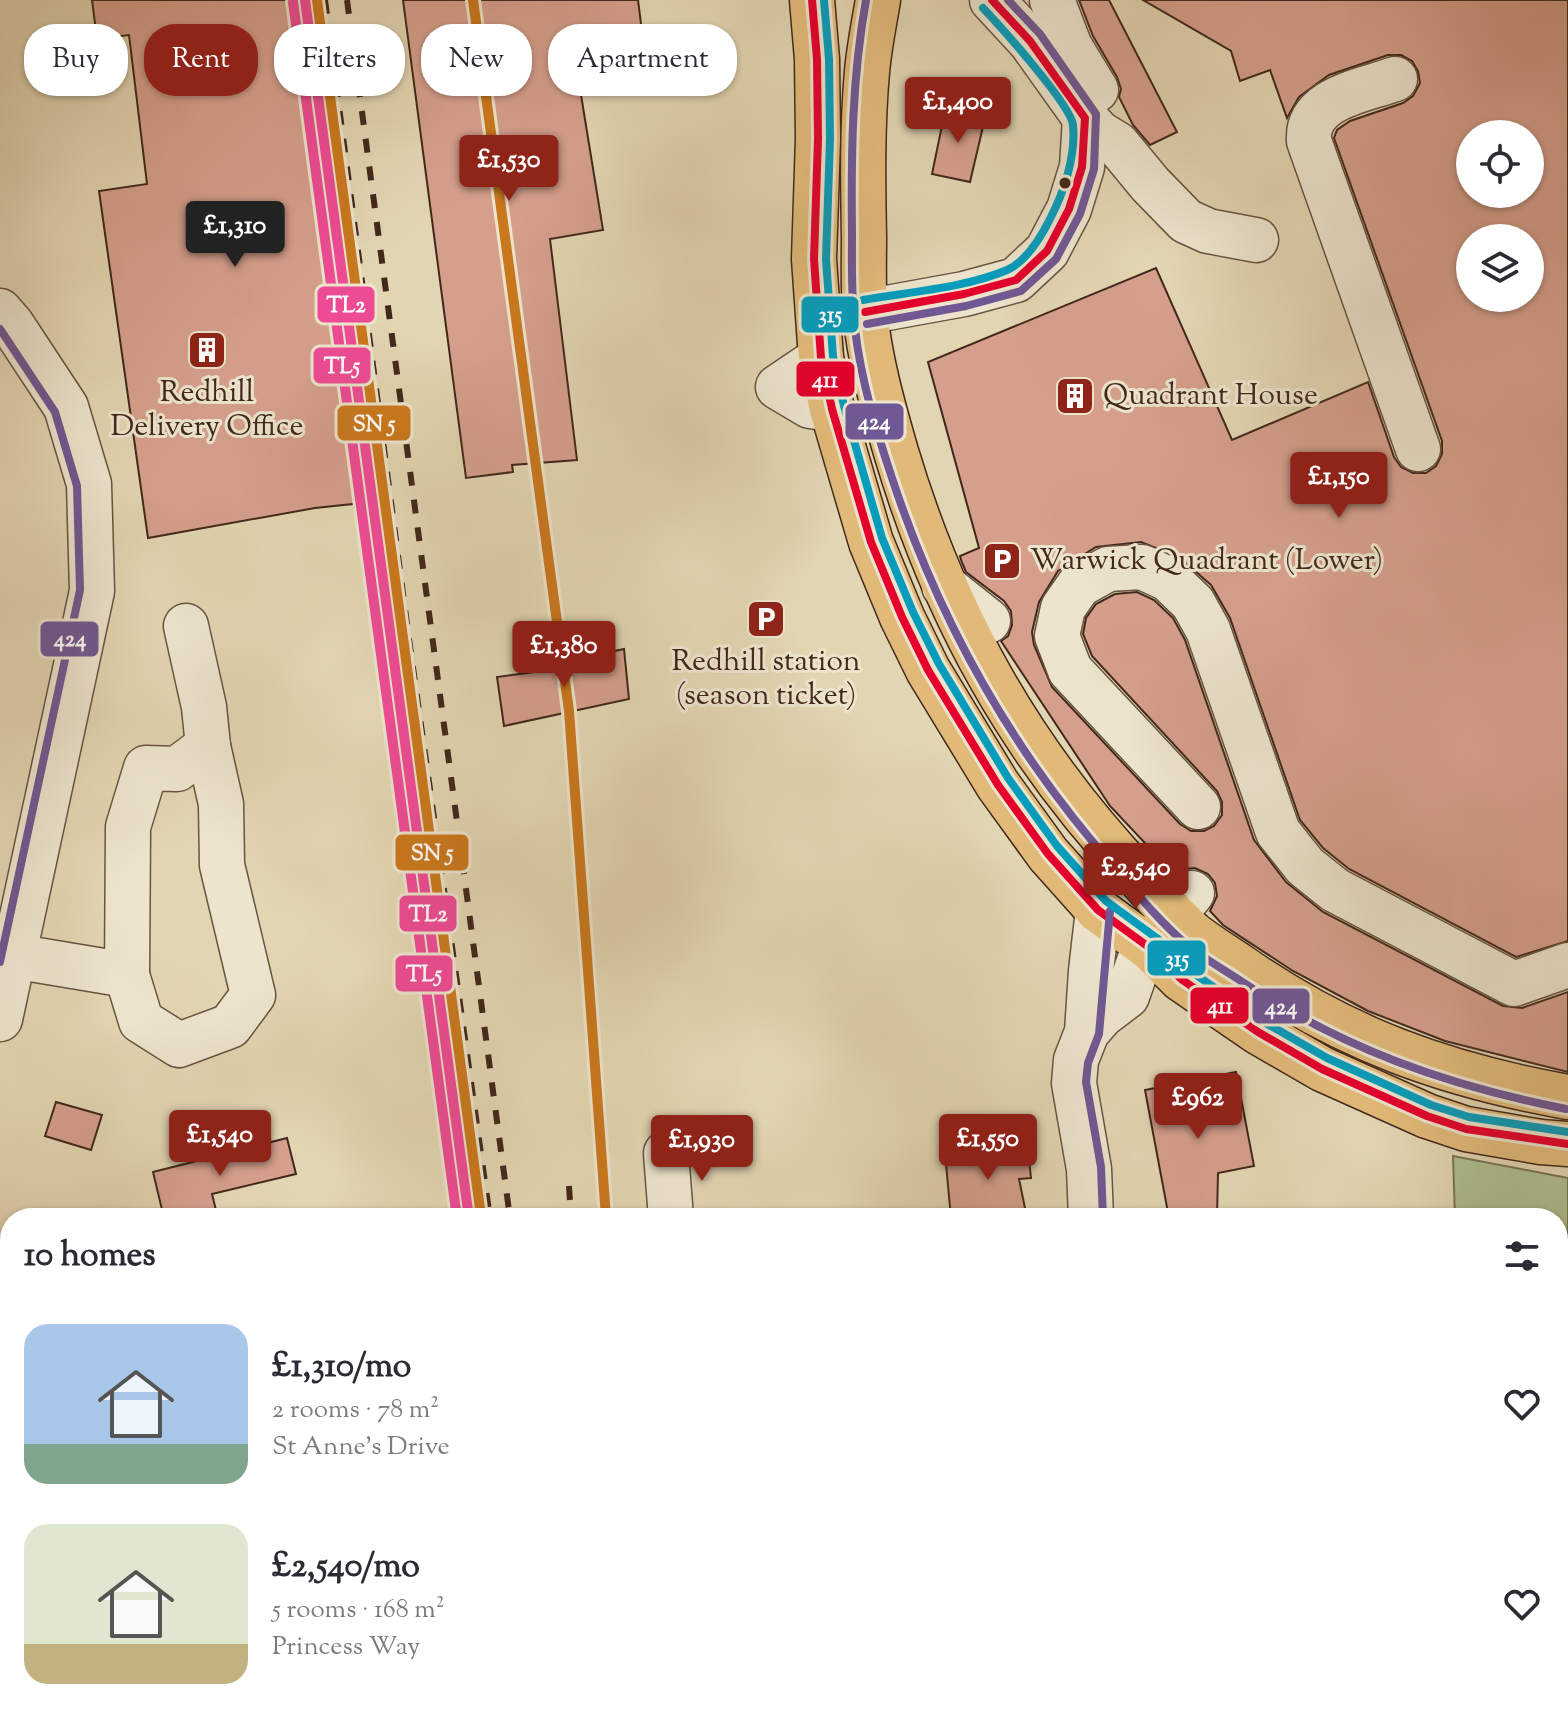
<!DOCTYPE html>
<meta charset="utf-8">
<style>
:root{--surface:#fff;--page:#f7f7f7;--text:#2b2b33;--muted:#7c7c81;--accent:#8f2418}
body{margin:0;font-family:"Sorts Mill Goudy",serif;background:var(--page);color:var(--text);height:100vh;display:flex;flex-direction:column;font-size:30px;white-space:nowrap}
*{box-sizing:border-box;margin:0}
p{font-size:26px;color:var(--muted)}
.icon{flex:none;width:44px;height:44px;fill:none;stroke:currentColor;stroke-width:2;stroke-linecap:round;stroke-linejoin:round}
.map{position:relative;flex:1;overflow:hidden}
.details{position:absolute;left:0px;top:1208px;width:1568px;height:512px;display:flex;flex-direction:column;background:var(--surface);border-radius:32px 32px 0 0;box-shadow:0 2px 6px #0004}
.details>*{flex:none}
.top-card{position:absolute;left:24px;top:24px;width:800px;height:72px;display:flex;gap:16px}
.buttons{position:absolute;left:1456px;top:120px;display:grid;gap:16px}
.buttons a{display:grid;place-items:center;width:88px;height:88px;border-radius:50%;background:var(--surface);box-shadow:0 2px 6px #0004;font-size:40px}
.price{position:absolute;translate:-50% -68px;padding:0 18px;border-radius:8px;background:var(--accent);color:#fff;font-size:26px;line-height:52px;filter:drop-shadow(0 2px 4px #0008)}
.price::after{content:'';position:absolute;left:50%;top:48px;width:24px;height:18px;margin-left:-12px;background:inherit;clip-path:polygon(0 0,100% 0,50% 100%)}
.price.active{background:#222;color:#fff}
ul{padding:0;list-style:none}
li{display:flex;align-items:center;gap:24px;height:200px;padding:0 24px}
li span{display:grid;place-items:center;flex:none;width:224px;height:160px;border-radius:24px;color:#555}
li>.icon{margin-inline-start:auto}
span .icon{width:96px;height:96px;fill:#fffc;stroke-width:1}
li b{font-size:34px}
h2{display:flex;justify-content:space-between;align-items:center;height:96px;padding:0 24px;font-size:34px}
.chip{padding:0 28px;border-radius:32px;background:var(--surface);box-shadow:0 2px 6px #0004;font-size:28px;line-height:72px}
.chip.active{background:var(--accent);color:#fff}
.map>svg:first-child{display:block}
</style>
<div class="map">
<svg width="1568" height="1720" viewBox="0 0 1568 1720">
<rect width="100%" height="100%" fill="#e2d5b2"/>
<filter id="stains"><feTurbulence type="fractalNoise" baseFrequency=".0025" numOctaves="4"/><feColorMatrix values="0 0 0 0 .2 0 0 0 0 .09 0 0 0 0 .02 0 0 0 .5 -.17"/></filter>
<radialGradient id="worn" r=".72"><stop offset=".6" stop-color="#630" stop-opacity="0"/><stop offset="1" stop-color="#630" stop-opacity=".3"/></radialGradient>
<path fill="#aebe90" stroke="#787356" stroke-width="2" d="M 1453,1156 L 1568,1178 L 1568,1720 L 1113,1720 L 1123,1710 L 1558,1710 L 1558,1218 L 1455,1218 Z"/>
<g fill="#d59f8c" stroke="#42281c" stroke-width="2" fill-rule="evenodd">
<path d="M 92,0 L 314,0 L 381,501 L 315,508 L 148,538 L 99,191 L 147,184 L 129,35 L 97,39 Z"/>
<path d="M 403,0 L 638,0 L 644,48 L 575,58 L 603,230 L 550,239 L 577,460 L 512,465 L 513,472 L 466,478 Z"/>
<path d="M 1079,0 L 1109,0 L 1177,132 L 1150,145 L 1133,125 L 1119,97 L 1121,89 L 1117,77 L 1093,36 Z"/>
<path d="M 1143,0 L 1568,0 L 1568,941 L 1516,957 L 1349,869 L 1323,848 L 1300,820 L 1230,618 L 1211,585 L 1179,557 L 1141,542 L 1096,547 L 1058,571 L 1039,602 L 1032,632 L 1034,645 L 1052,687 L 1180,824 L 1191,831 L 1204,831 L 1214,826 L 1222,815 L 1222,802 L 1217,791 L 1092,656 L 1083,634 L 1086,618 L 1096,604 L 1115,594 L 1137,592 L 1154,600 L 1173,618 L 1185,640 L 1254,840 L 1286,882 L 1323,912 L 1503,1006 L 1522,1008 L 1568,992 L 1568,1072 L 1445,1041 L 1368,1011 L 1293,971 L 1223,925 L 1210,911 L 1217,896 L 1215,883 L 1208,874 L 1195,868 L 1184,869 L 1175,875 L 1110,806 L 1001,641 L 1008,636 L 1012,625 L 1011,611 L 1004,601 L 966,572 L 961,560 L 960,556 L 979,548 L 928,362 L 1156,268 L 1232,440 L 1368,382 L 1394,457 L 1401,467 L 1413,473 L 1426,473 L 1436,466 L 1442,454 L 1442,441 L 1334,138 L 1337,130 L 1350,121 L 1403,103 L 1413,96 L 1420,83 L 1418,71 L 1412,61 L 1401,55 L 1388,55 L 1329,75 L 1299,97 L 1287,118 L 1270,70 L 1240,81 L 1231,51 ZM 1470,134 L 1530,134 L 1530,194 L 1470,194 ZM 1470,238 L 1530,238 L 1530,298 L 1470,298 Z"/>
<path d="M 945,111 L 979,113 L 978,117 L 985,118 L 970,182 L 932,174 Z"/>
<path d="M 624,649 L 629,699 L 504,726 L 497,677 L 580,666 L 580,658 Z"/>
<path d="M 1236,1072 L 1254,1166 L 1218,1173 L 1217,1218 L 1169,1218 L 1145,1090 Z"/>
<path d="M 56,1102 L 102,1115 L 91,1150 L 45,1136 Z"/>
<path d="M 287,1138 L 296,1174 L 212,1194 L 218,1218 L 164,1218 L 153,1172 Z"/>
<path d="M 1027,1142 L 1031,1178 L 1019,1179 L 1027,1218 L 951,1218 L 945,1153 Z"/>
</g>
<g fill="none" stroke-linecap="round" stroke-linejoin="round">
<g stroke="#6a5342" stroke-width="47">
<g id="minor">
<path d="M 992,0 L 1030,41 L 1085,118 L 1099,133 L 1117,144 L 1150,184 L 1186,221 L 1208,231 L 1256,240"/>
<path d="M 1052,0 L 1070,47 L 1096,90"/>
<path d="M 1395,79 C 1362,91 1306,98 1309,141 L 1418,449"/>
<path d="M 0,311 L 12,325 L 66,407 L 89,484 L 92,591 L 0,1019"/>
<path d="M 865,312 L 964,294 L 1016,280 L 1047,251 L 1069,209 L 1082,167 L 1085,118"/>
<path d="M 821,358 L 778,387 L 810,406 L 832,409"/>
<path d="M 944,586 L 988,621"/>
<path d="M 1198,807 L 1070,670 L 1057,636 L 1063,608 L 1079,585 L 1108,569 L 1142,567 L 1168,579 L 1193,603 L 1208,630 L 1278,832 L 1305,866 L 1335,890 L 1514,984 L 1568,965"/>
<path d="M 13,956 L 127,975 L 128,827 L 146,768 L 177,769 L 208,746 L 204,707 L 186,626"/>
<path d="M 127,975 L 141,1021 L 179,1045 L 230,1026 L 253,995 L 222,865 L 221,804 L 208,746"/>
<path d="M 1087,1032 L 1102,1015 L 1127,996 L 1141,956 L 1192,893"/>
<path d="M 666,1153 L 671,1218"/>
<path d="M 1091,1218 L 1089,1169 L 1074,1083 L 1076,1060 L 1087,1032 L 1091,971 L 1098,910"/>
<path d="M 0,1465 L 10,1490"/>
<path d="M 0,1593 L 10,1588"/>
<path d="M 97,1710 L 100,1720"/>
<path d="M 714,1710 L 715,1720"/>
<path d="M 402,1720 L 409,1710"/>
<path d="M 954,1720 L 958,1710"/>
</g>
</g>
<g stroke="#42281c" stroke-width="47">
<g id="major">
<path d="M 812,0 L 817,59 L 818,139 L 814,259 L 821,358 L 832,409 L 871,542 L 902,617 L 928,670 L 998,785 L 1048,854 L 1098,910 L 1150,948 L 1181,979 L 1258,1032 L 1322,1069 L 1427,1116 L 1466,1129 L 1541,1142 L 1568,1144"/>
<path d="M 878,0 C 874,24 869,48 867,72 C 862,127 863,183 864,238 C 864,262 863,287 865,311 C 869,358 883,407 896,452 C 945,616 1021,752 1138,876 C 1156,896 1174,917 1193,934 C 1208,946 1225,956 1241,967 C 1344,1039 1445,1075 1568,1097"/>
</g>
</g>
<use href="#minor" stroke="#ece4cd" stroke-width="44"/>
<use href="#major" stroke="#e1ba79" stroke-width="44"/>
<g stroke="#42281c" stroke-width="6" stroke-dasharray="14 14" stroke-linecap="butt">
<path d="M 325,0 L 409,639 L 490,1218"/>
<path d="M 347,0 L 510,1218"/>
<path d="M 569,1186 L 571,1218"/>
<path d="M 555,1710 L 557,1720"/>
<path d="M 576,1710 L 577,1720"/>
</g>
<g stroke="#ece4cd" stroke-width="14">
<g id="bus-1">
<path d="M 812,0 L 817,59 L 818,139 L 814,259 L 821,358 L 832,409 L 871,542 L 902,617 L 928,670 L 998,785 L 1048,854 L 1098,910 L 1150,948 L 1181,979 L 1258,1032 L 1322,1069 L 1427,1116 L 1466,1129 L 1568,1144"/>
<path d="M 865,312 L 964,294 L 1016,280 L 1047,251 L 1069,209 L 1082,167 L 1085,118 L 1030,41 L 992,0"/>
</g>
</g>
<g stroke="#ece4cd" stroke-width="14">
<g id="bus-2">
<path d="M 866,0 C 852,78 851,155 852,234 C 852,266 851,297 855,329 C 861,380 876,430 892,478 C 940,624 1014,754 1116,869 C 1138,895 1160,922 1186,944 C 1203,958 1223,969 1241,981 C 1344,1049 1445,1085 1566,1109"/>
<path d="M 867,324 L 966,306 L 1021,291 L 1056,259 L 1080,214 L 1094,169 L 1096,114 L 1040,34 L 1008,0"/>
<path d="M 0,329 L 55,412 L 77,486 L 80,590 L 0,962"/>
<path d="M 1103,1218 L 1101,1167 L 1086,1082 L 1088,1063 L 1099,1034 L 1110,911"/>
</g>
</g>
<g stroke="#ece4cd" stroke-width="14">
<g id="bus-3">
<path d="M 824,0 L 829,59 L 830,139 L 826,259 L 833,356 L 844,406 L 882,538 L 913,612 L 939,664 L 1008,778 L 1057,846 L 1106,901 L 1158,939 L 1189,970 L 1264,1022 L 1327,1058 L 1431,1105 L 1469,1117 L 1568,1132"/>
<path d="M 863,300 C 908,292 965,288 1007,270 C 1027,261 1041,237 1050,219 C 1064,192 1076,156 1073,125 C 1071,105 1000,26 983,8"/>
</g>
</g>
<use href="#bus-1" stroke="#e4002b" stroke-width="8"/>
<use href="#bus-2" stroke="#705894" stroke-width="8"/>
<use href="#bus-3" stroke="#079cbc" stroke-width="8"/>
<g stroke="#ece4cd" stroke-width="16">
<path id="rail-1" d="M 305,0 L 469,1218"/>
</g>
<g stroke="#ece4cd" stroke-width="16">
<path id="rail-2" d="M 293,2 L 457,1218"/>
</g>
<g stroke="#ece4cd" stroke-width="16">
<g id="rail-3">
<path d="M 317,0 L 481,1216"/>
<path d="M 473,0 L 569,711 L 606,1217"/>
</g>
</g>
<use href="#rail-1" stroke="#ee4b95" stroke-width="10"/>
<use href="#rail-2" stroke="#ee4b95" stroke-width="10"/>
<use href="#rail-3" stroke="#ca781d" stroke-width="10"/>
</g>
<defs>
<g id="building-square" transform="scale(2)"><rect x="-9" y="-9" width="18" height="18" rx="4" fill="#8f2418" stroke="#ece4cd"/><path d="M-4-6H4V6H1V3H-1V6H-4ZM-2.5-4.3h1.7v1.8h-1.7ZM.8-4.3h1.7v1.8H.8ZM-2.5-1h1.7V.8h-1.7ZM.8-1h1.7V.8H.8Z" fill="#fff"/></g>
<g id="parking-square" transform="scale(2)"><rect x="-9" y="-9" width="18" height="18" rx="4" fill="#8f2418" stroke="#ece4cd"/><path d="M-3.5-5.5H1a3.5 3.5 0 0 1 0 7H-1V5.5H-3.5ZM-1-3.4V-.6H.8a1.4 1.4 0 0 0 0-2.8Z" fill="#fff"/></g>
</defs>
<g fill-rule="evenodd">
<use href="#building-square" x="207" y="350"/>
<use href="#building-square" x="1075" y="396"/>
<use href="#parking-square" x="1002" y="561"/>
<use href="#parking-square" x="766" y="619"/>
</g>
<circle fill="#42281c" stroke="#ece4cd" stroke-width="3" cx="1065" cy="183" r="7"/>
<g text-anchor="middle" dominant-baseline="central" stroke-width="6" stroke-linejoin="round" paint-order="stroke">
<g font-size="30" fill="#42281c" stroke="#ece4cd">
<text x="207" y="393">Redhill<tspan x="207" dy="34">Delivery Office</tspan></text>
<text x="1103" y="396" text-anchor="start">Quadrant House</text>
<text x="1030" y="561" text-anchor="start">Warwick Quadrant (Lower)</text>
<text x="766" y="662">Redhill station<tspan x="766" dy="34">(season ticket)</tspan></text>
</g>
</g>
<g stroke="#ece4cd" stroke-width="3">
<rect x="316" y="285" width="60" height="39" rx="8" fill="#ee4b95"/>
<rect x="800" y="295" width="60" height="39" rx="8" fill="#079cbc"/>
<rect x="312" y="346" width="60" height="39" rx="8" fill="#ee4b95"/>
<rect x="795" y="360" width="61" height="38" rx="8" fill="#e4002b"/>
<rect x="844" y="402" width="61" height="39" rx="8" fill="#705894"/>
<rect x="336" y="404" width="76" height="38" rx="8" fill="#ca781d"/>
<rect x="39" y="620" width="61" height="38" rx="8" fill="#705894"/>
<rect x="394" y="833" width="76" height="39" rx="8" fill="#ca781d"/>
<rect x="398" y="894" width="60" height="39" rx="8" fill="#ee4b95"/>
<rect x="1146" y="939" width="61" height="38" rx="8" fill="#079cbc"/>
<rect x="394" y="954" width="60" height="39" rx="8" fill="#ee4b95"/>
<rect x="1189" y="986" width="61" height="39" rx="8" fill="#e4002b"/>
<rect x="1251" y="987" width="60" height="38" rx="8" fill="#705894"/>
</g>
<g font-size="22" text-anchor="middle" font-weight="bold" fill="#fff">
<text x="346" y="312">TL2</text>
<text x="830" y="322">315</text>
<text x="342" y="373">TL5</text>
<text x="825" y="387">411</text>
<text x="874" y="429">424</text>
<text x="374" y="431">SN 5</text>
<text x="70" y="646">424</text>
<text x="432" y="860">SN 5</text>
<text x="428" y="921">TL2</text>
<text x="1177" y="966">315</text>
<text x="424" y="981">TL5</text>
<text x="1220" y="1013">411</text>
<text x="1281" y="1014">424</text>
</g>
<rect width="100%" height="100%" filter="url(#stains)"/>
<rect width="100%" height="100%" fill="url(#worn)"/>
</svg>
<div class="buttons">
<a><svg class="icon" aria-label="locate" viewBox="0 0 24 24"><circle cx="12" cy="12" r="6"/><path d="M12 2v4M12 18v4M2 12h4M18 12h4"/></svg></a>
<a><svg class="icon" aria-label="layers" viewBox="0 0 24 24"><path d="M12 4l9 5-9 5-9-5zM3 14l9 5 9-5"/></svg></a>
</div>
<b class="price" style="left:958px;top:145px">£1,400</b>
<b class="price" style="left:509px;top:203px">£1,530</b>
<b class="price active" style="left:235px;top:269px">£1,310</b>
<b class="price" style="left:1339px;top:520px">£1,150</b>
<b class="price" style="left:564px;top:689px">£1,380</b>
<b class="price" style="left:1136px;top:911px">£2,540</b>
<b class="price" style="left:1198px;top:1141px">£962</b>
<b class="price" style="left:220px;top:1178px">£1,540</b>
<b class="price" style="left:988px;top:1182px">£1,550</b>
<b class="price" style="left:702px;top:1183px">£1,930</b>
<div class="top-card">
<a class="chip">Buy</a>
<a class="chip active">Rent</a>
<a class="chip">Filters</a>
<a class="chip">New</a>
<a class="chip">Apartment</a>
</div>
<section class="details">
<h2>10 homes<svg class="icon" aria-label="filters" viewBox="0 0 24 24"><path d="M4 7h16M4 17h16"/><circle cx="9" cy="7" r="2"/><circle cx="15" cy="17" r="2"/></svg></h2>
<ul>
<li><span style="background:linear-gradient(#a9c7e8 75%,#7fa58c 0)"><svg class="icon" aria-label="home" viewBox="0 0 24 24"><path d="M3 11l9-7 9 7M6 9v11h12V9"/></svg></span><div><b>£1,310/mo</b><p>2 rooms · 78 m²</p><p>St Anne's Drive</p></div><svg class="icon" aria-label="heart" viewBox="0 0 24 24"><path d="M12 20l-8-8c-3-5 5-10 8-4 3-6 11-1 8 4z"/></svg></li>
<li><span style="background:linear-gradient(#dfe7d0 75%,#c2b280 0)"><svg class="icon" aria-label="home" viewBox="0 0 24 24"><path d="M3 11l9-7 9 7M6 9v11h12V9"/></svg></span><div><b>£2,540/mo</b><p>5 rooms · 168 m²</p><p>Princess Way</p></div><svg class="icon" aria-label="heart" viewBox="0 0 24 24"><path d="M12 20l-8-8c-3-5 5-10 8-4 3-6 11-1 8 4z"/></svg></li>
</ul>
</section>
</div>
